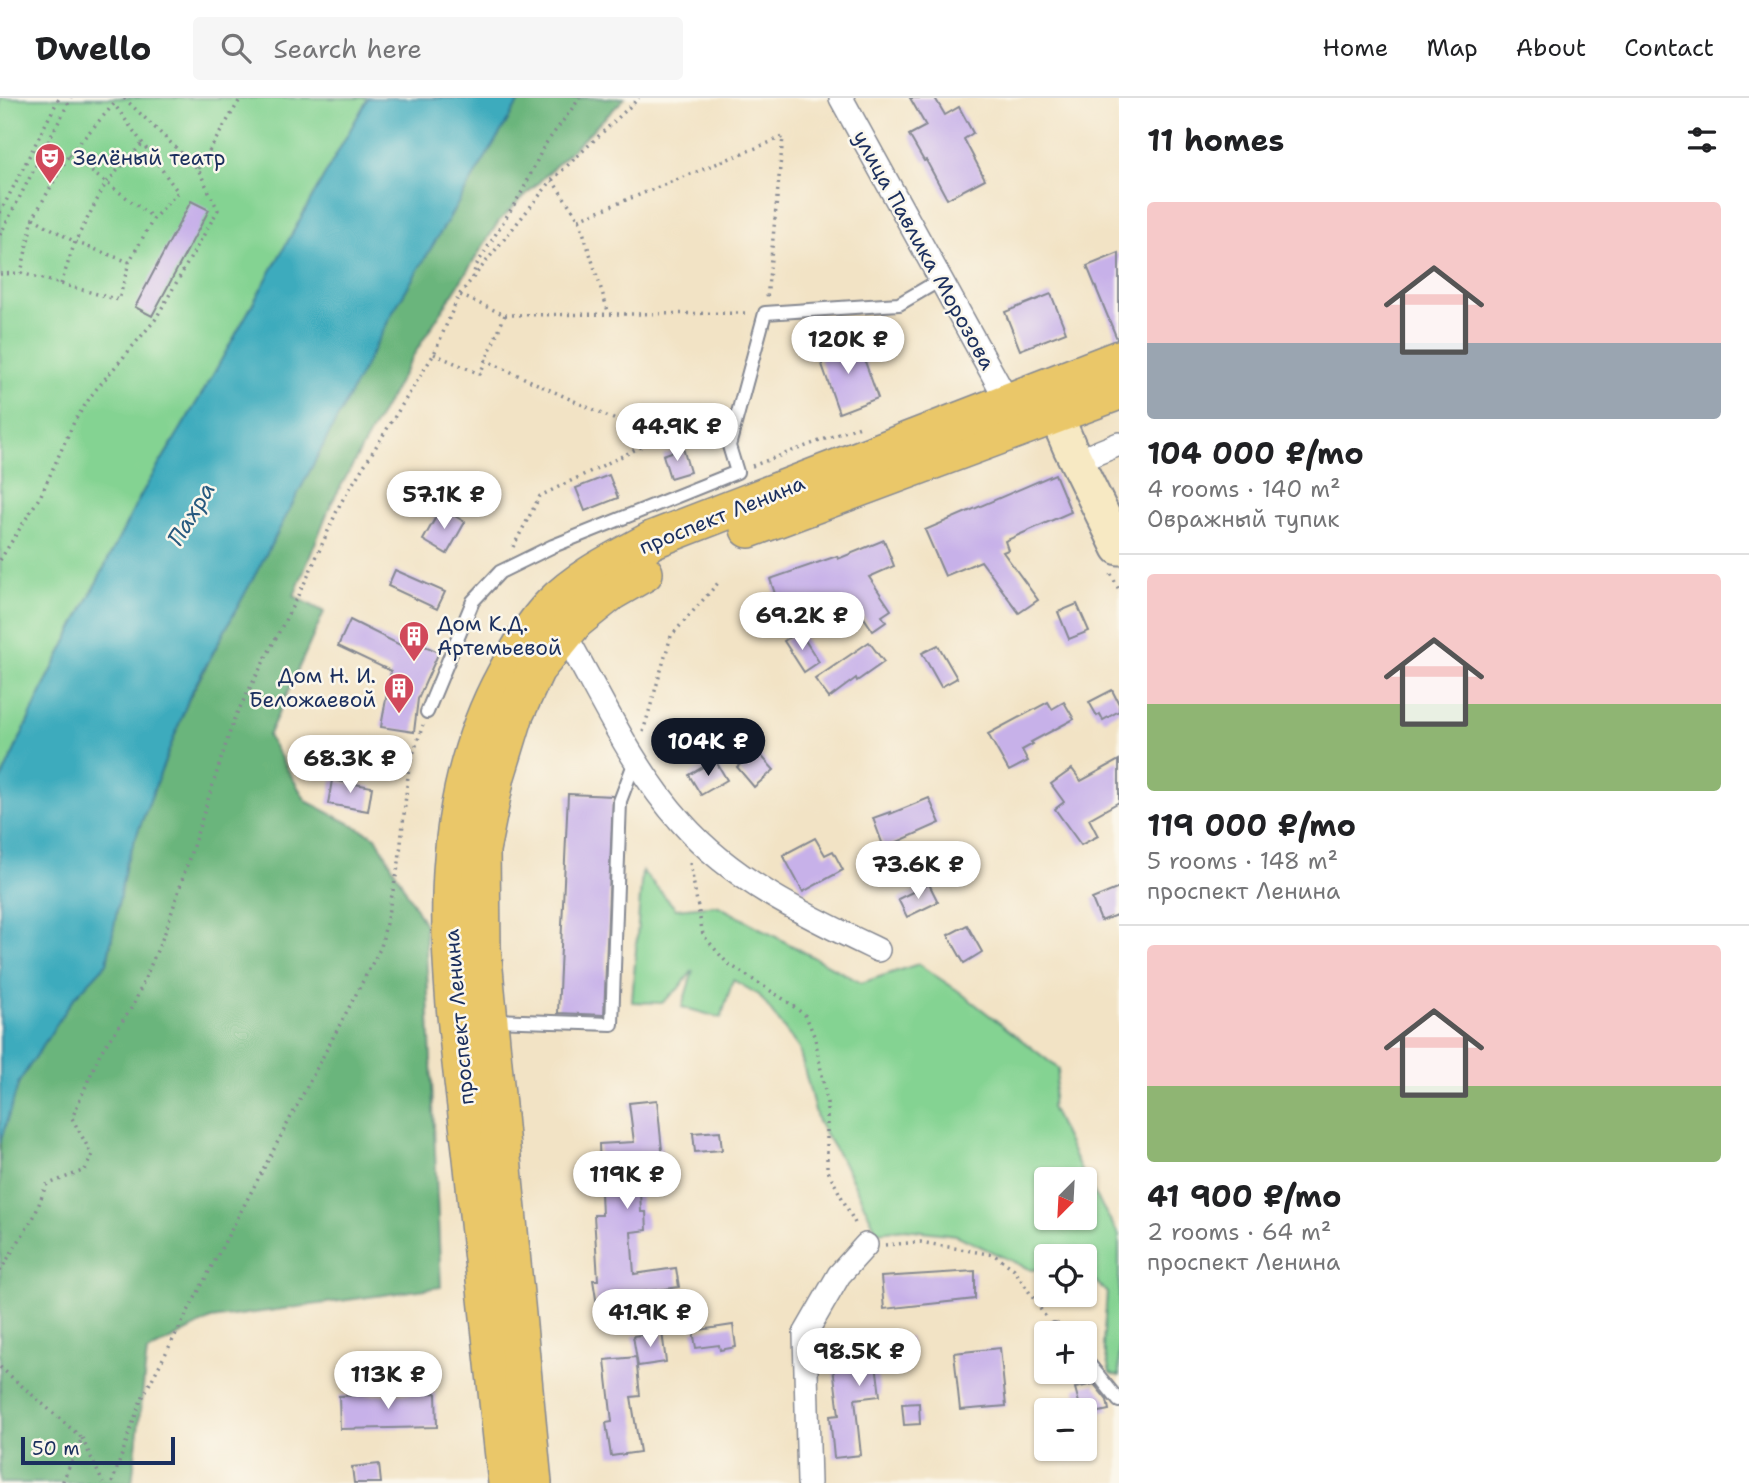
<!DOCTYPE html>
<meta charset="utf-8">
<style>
:root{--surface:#fff;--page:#f6f6f6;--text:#202124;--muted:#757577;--line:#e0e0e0;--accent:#111827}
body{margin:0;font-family:"Shantell Sans",sans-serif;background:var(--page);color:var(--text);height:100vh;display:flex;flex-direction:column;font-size:26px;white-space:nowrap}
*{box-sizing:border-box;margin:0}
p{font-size:23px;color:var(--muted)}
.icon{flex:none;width:38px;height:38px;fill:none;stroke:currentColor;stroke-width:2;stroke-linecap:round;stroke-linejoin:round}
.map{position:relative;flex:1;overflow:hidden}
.panel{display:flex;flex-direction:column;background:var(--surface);width:630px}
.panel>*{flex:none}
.needle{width:46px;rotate:204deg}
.buttons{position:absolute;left:1034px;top:1069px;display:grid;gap:14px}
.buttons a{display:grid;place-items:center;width:63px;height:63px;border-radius:7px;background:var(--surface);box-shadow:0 2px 5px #0004;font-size:35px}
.scale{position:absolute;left:21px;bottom:18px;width:154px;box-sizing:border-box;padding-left:7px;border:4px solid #1b2f5e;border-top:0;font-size:19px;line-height:24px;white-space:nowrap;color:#1b2f5e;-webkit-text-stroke:5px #fbf7ec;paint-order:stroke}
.price{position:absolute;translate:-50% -60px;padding:0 16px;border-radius:24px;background:#fff;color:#222;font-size:23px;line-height:46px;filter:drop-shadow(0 2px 4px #0008)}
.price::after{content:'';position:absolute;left:50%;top:42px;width:21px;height:16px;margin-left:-10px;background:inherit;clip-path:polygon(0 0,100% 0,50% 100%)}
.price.on{background:var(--accent);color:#fff}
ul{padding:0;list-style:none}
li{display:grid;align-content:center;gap:14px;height:371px;padding:0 28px}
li+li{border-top:2px solid var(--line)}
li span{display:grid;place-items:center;height:217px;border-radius:7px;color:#555}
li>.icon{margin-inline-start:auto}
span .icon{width:126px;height:126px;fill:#fffc;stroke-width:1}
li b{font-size:30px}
h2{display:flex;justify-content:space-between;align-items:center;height:84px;padding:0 28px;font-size:30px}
header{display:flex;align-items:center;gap:42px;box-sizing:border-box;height:98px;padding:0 35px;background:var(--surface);border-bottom:2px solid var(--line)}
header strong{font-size:33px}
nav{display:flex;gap:38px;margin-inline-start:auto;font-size:24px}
.search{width:490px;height:63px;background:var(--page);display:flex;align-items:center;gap:18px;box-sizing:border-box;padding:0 24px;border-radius:7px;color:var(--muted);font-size:26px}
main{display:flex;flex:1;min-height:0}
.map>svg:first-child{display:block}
</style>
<header>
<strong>Dwello</strong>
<div class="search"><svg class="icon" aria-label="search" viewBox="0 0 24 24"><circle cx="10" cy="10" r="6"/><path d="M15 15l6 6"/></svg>Search here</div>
<nav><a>Home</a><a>Map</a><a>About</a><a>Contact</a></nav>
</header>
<main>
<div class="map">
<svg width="1119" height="1385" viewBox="0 0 1119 1385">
<rect width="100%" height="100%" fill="#fbf7ec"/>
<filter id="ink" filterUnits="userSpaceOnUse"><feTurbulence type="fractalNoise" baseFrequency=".0143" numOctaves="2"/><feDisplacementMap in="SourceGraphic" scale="14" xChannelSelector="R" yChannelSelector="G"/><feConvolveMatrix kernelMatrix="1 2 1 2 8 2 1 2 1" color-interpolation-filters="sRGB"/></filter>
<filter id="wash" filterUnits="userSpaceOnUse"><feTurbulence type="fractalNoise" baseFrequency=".00686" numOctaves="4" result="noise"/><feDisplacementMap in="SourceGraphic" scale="28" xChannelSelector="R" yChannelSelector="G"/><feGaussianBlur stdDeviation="1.57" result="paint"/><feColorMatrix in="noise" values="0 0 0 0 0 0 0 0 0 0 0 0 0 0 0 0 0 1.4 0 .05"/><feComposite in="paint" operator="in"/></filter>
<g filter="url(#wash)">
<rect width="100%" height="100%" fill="#f2e3c5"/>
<g fill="#84d392" stroke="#508178" stroke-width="2" fill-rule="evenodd">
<path d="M 0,0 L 368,0 L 209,284 L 141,397 L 47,582 L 0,684 Z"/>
<path d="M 642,773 L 676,811 L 717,807 L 861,885 L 918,866 L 957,892 L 1059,971 L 1051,1009 L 1083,1076 L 1119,1137 L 1119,1278 L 1110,1275 L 1103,1246 L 1107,1195 L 1085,1172 L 1085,1158 L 1046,1158 L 1046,1170 L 1031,1172 L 956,1137 L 905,1131 L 877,1134 L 848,1073 L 818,1024 L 799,951 L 759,897 L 733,882 L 721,920 L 682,909 L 693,872 L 678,891 L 662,905 L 632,904 ZM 1046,1082 L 1085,1082 L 1085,1120 L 1046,1120 Z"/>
</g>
<path fill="#6bb57c" stroke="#43726d" stroke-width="2" d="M 521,0 L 625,0 L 499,123 L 413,258 L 331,406 L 294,498 L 324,514 L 268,638 L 306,703 L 376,739 L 425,827 L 441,1189 L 211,1221 L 147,1254 L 132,1385 L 0,1385 L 0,1040 L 19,984 L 73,901 L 107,865 L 126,765 L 188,603 L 394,212 Z"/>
<path fill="#3eabbd" stroke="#2c6d8e" stroke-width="2" d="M 368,0 L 521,0 L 394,212 L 269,451 L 190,597 L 126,765 L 107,865 L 73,901 L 19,984 L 0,1045 L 0,684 L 47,582 L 141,397 L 209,284 Z"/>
<g id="blocks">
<g fill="#c7b1e9">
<path d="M 910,0 L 935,0 L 945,17 L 959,9 L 973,35 L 964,41 L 985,81 L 947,101 L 926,62 L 924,63 L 909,37 L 926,28 Z"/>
<path d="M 191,103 L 209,112 L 152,218 L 135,209 Z"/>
<path d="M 1119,155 L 1119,241 L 1117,241 L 1087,168 Z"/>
<path d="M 1051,196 L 1066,234 L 1020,252 L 1005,214 Z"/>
<path d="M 857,241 L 878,300 L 839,315 L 818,255 Z"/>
<path d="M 683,350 L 690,374 L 670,380 L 663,357 Z"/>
<path d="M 1055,376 L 1071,414 L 1005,443 L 1008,452 L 1003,454 L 1038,502 L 1019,515 L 981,463 L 945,478 L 925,432 Z"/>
<path d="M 609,377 L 618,400 L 585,413 L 576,390 Z"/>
<path d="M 441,410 L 465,424 L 447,456 L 423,442 Z"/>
<path d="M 884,442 L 894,468 L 869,479 L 891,512 L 882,518 L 886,524 L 873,533 L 852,502 L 785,525 L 770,481 L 837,458 L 838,461 Z"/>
<path d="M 395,472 L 445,494 L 437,511 L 388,488 Z"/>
<path d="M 1077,506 L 1089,533 L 1069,541 L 1058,514 Z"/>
<path d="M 350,522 L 402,548 L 406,540 L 439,554 L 418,601 L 414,634 L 381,629 L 391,573 L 338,548 Z"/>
<path d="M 799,533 L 819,564 L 804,574 L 784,543 Z"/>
<path d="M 869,544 L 884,564 L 857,583 L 856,580 L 829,600 L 815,581 Z"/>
<path d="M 938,547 L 957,580 L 941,589 L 922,555 Z"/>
<path d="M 1112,592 L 1119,606 L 1119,613 L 1103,622 L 1100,616 L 1097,618 L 1089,604 Z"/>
<path d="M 1048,604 L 1052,611 L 1064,604 L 1074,621 L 1031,644 L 1033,646 L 1022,652 L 1028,663 L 1009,673 L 988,636 Z"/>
<path d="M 757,653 L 774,672 L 754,689 L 737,669 Z"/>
<path d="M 715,662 L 727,682 L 701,697 L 689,677 Z"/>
<path d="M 1119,662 L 1119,704 L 1089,721 L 1098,738 L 1081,747 L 1055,711 L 1064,704 L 1051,686 L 1072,671 L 1081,683 Z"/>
<path d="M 332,682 L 372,689 L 368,713 L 328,706 Z"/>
<path d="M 568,696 L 613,698 L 604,917 L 558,915 Z"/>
<path d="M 929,700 L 940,725 L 884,750 L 873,720 L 890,714 L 890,716 Z"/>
<path d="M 815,740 L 825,757 L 833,753 L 843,772 L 803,794 L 783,757 Z"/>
<path d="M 929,786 L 938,804 L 907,819 L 898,801 Z"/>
<path d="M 1119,790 L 1119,816 L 1101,823 L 1092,801 Z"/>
<path d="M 967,827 L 982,854 L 964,865 L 948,837 Z"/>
<path d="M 657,1002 L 664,1072 L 639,1073 L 641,1114 L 646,1114 L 647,1132 L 631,1134 L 634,1176 L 676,1170 L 679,1189 L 614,1198 L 616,1217 L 599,1220 L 593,1182 L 598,1182 L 594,1117 L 602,1117 L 599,1046 L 634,1044 L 629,1005 Z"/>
<path d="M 720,1033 L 722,1052 L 695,1054 L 693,1035 Z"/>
<path d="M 975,1173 L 975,1201 L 884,1211 L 881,1179 Z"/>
<path d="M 733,1227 L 736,1249 L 720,1252 L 719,1247 L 696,1250 L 693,1233 Z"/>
<path d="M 662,1234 L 666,1264 L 638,1268 L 633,1238 Z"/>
<path d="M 910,1239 L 912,1261 L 876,1265 L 880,1298 L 855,1301 L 861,1357 L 834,1360 L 830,1318 L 839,1317 L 831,1253 L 891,1246 L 891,1241 Z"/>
<path d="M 1000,1250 L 1006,1308 L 960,1312 L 954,1255 Z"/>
<path d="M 636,1259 L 640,1298 L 631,1299 L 640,1354 L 611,1358 L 606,1325 L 612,1324 L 605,1262 Z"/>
<path d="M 1094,1286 L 1107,1302 L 1109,1312 L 1085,1317 L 1085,1312 L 1081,1312 L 1075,1290 Z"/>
<path d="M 436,1295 L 437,1329 L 340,1331 L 339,1298 Z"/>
<path d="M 919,1305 L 920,1326 L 904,1327 L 902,1306 Z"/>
<path d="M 379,1366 L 381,1385 L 354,1385 L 352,1369 Z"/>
</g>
</g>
</g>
<g filter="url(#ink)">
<use href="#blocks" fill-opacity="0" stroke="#868992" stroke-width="2"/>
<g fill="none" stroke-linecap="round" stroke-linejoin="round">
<g stroke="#868992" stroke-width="16">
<g id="lane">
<path d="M 427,614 L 473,503 L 500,474 L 553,448 L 737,374 L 729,348 L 765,215 L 899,206 L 940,182"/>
<path d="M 493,922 L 612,926 L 620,703 L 635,663"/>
<path d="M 1054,1231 L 1059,1236"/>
<path d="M 1085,1261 L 1119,1303"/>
</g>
</g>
<g stroke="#868992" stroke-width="26">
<g id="street">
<path d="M 841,0 L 1008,304"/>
<path d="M 1077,363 L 1119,346"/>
<path d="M 564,535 C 601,599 632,670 682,725 C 734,784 809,819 878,852"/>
<path d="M 809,1385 L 805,1236 L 839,1177 L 866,1147"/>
</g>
</g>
<g stroke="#868992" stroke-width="37">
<path id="secondary" d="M 1046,294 L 1070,350 L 1119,450"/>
</g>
<g stroke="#868992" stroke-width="40">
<g id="primary">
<path d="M 749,431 L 1119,293"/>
<path d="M 507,1385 C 495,1280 484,1175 473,1069 C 455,903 421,732 505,577 C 518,553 533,526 552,507 C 580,478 620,460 654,441 L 1119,261"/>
<path d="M 533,1385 L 482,850 L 481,752 L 496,678 L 515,616 L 536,571 L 575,523 L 611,494 L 644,475"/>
</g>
</g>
<g stroke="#868992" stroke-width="3.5" stroke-dasharray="2 5" stroke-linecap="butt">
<path d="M 69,57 L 154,120"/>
<path d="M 198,71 L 241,0"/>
<path d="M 552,82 L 579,121 L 609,216"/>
<path d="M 0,115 L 59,0"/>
<path d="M 33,120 L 75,144 L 129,164"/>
<path d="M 579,121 L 783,39 L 767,201"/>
<path d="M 0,137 L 71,0"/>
<path d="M 0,176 L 21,175 L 119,202 L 129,164 L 154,120 L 178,94 L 114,6 L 69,57 L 33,120 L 21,175"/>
<path d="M 472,180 L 476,168 L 523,92 L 544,48 L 580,0"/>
<path d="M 61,186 L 75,144 L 106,85 L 143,45"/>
<path d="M 505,217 L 747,215"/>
<path d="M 434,256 L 480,276 L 505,217 L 460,197"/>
<path d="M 485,262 L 657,341 L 713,347"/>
<path d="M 752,368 L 863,327"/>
<path d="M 513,449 L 540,398 L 657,341"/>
<path d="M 0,462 L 41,397 L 74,324 L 93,295 L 155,222 L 218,112 L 198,71 L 124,0"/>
<path d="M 1111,476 L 1119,492"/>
<path d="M 643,634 L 671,538 L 718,485"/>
<path d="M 690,765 L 703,837 L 727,865 L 785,902 L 806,918 L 815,940 L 827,1004 L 827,1071 L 857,1129"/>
<path d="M 885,1147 L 920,1144 L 994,1157 L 1014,1171 L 1045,1218"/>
<path d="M 0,1173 L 35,1117 L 46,1087 L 85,1072 L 92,1057 L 72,1020 L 100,955 L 133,908 L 166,832 L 234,621 L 308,478 L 340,406 L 434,256 L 459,197 L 552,82 L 639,0"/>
<path d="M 0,1269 L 82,1340 L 62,1385"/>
<path d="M 82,1340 L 103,1385"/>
<path d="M 112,1385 L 141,1302 L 381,849 L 399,764 L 409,668 L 423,627"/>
</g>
<use href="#lane" stroke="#fff" stroke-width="12"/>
<use href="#street" stroke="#fff" stroke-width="23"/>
<use href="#secondary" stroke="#f7e9c3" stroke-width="33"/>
<use href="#primary" stroke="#eac769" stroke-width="37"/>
</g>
</g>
<defs>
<g id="theatre-pin" transform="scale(1.575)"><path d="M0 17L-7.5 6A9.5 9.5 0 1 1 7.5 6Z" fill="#d1495b" stroke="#fbf7ec"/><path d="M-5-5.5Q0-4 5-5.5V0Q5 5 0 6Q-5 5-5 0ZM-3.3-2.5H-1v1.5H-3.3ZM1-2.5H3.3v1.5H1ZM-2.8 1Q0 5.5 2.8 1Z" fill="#fff"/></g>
<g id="building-pin" transform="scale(1.575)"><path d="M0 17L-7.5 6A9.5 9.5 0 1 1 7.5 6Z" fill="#d1495b" stroke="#fbf7ec"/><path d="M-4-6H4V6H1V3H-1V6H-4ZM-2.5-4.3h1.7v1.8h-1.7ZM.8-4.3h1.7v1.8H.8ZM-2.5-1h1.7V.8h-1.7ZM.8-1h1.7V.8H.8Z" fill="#fff"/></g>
</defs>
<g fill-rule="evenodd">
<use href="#theatre-pin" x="50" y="60"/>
<use href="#building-pin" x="414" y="538"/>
<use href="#building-pin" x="399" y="590"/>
</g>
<g text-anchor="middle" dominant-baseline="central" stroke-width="5" stroke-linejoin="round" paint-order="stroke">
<g font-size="21" fill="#1b2f5e" stroke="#fbf7ec" text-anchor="start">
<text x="73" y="60">Зелёный театр</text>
<text x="437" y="526">Дом К.Д.<tspan x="437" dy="24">Артемьевой</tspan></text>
<text x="376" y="578" text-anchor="end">Дом Н. И.<tspan x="376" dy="24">Беложаевой</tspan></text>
</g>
<g font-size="21" fill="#1b2f5e" stroke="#fbf7ec">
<text transform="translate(924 152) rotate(61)">улица Павлика Морозова</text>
<text transform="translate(722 417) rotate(-22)">проспект Ленина</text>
<text transform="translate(459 919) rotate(-95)">проспект Ленина</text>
</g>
<g font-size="23" font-style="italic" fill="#275a7f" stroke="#fbf7ec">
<text transform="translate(191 416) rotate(-59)">Пахра</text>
</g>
</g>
</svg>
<div class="buttons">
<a><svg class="needle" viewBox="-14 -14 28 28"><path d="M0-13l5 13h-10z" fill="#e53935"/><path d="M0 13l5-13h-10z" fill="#757577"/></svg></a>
<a><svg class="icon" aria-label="locate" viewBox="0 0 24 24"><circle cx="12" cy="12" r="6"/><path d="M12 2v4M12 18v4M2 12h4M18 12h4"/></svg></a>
<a>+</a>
<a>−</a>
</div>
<div class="scale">50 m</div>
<b class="price" style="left:848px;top:278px">120K ₽</b>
<b class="price" style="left:677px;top:365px">44.9K ₽</b>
<b class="price" style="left:444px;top:433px">57.1K ₽</b>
<b class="price" style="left:802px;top:554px">69.2K ₽</b>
<b class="price on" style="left:708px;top:680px">104K ₽</b>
<b class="price" style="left:350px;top:697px">68.3K ₽</b>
<b class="price" style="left:918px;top:803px">73.6K ₽</b>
<b class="price" style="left:627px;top:1113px">119K ₽</b>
<b class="price" style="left:650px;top:1251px">41.9K ₽</b>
<b class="price" style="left:859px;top:1290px">98.5K ₽</b>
<b class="price" style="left:388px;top:1313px">113K ₽</b>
</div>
<section class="panel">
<h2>11 homes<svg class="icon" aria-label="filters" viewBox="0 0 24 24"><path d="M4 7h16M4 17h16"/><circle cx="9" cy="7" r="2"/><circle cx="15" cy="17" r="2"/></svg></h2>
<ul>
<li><span style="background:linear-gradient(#f6c9c9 65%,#9aa5b1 0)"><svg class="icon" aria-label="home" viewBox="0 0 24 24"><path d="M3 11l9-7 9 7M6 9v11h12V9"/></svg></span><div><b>104 000 ₽/mo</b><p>4 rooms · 140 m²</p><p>Овражный тупик</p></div></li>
<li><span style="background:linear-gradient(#f6c9c9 60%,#8fb573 0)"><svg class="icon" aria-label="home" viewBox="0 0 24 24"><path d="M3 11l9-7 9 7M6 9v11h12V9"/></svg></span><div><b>119 000 ₽/mo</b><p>5 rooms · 148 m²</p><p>проспект Ленина</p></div></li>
<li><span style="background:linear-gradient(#f6c9c9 65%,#8fb573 0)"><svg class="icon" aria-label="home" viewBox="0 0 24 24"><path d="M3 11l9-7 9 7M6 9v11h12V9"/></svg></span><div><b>41 900 ₽/mo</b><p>2 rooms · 64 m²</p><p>проспект Ленина</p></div></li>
</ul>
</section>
</main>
